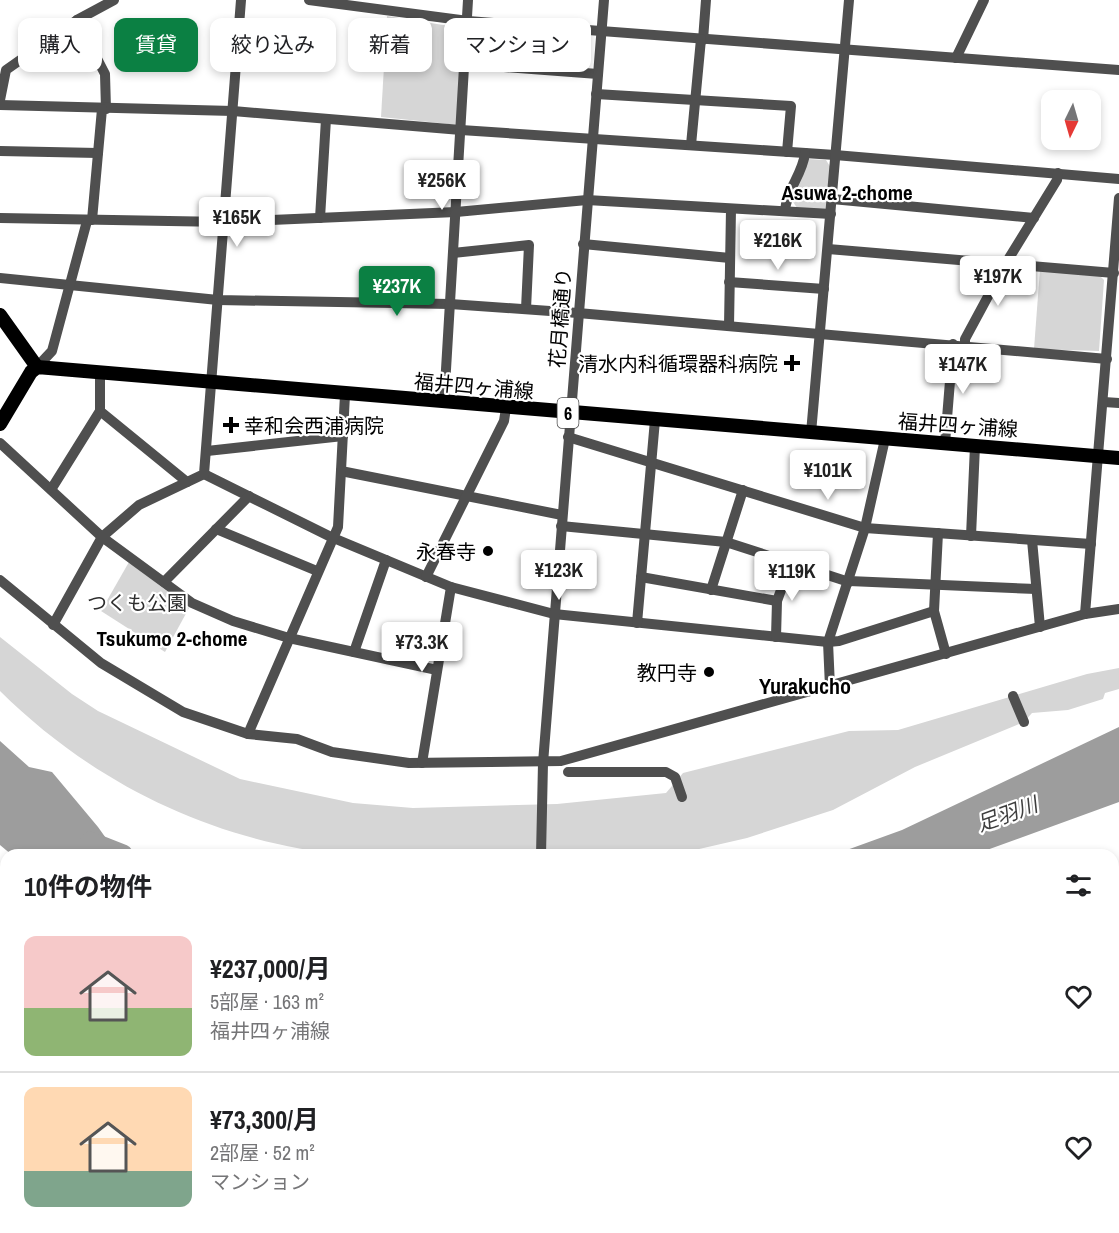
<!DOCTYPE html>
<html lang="ja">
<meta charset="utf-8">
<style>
:root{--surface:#fff;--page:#f2f2f2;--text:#202124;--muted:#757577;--line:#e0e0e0;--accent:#0b8043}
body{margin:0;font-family:"Archivo Narrow","Noto Sans JP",sans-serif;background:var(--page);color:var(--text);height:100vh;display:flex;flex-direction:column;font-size:22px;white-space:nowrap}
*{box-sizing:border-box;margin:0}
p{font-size:20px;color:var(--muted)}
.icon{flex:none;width:33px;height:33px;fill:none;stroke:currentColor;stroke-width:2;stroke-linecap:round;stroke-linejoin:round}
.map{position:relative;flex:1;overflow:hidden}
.panel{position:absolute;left:0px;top:849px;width:1119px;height:384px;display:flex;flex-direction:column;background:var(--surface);border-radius:18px 18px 0 0;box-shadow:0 3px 9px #0003}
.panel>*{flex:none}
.hud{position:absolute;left:18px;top:18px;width:600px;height:54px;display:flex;gap:12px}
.needle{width:39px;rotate:185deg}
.controls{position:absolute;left:1041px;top:90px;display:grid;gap:12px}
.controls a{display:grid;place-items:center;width:60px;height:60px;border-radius:12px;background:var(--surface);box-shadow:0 3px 9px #0003;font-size:30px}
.price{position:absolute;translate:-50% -51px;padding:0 14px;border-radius:6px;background:#fff;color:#222;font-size:20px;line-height:39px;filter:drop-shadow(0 2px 3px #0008)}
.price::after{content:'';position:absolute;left:50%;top:36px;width:18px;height:14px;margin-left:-9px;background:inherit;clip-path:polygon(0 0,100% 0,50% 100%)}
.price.on{background:var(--accent);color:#fff}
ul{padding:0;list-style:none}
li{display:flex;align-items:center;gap:18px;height:150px;padding:0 24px}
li+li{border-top:2px solid var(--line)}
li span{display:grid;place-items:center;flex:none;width:168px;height:120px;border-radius:12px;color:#555}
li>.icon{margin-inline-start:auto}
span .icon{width:72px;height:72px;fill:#fffc;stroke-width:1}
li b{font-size:26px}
h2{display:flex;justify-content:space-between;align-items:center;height:72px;padding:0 24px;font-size:26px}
.tag{padding:0 21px;border-radius:12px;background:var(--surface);box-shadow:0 3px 9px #0003;font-size:21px;line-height:54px}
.tag.on{background:var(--accent);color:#fff}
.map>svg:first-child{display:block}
</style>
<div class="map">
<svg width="1119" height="1233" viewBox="0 0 1119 1233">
<rect width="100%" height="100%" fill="#fff"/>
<g fill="#d6d6d6">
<path d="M 387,16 L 462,28 L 458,125 L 381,117 Z"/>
<path d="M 809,159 L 826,160 L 831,168 L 828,211 L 797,208 L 790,197 Z"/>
<path d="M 1040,269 L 1099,275 L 1104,280 L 1099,351 L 1034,349 Z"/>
<path d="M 129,562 L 189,608 L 165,652 L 101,611 Z"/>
<path d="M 0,637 L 72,694 L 98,711 L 240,779 L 353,803 L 413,808 L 557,804 L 666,793 L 683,773 L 849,731 L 898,730 L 1087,674 L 1119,668 L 1119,689 L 1105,693 L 1103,699 L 1068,710 L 1032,713 L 1024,722 L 915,767 L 833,810 L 747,838 L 673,855 C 599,855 524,855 450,855 C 416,855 380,858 346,855 C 214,842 94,784 0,691 Z"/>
</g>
<g fill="#9d9d9d">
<path d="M 1119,727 L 1119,802 L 973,855 L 833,855 L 902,830 Z"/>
<path d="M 0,741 L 29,767 L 52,772 L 98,827 L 118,855 L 12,855 L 0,845 Z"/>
</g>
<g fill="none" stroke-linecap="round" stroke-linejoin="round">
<path stroke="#9d9d9d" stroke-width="21" d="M 90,842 L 123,855"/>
<g stroke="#4f4f4f" stroke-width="10">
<path d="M 309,0 L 468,21 L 1119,70"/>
<path d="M 77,20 L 105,74 L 106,109"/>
<path d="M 703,40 L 706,0"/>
<path d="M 956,58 L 984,0"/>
<path d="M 465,64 L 598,74"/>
<path d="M 596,94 L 791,106 L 787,152"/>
<path d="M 0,100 L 6,70 L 77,20 L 114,0"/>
<path d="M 0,105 L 233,111 L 461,130 L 835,155 L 1119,179"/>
<path d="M 691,145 L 701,39"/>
<path d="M 0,151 L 98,153"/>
<path d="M 832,199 L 1034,218"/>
<path d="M 785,211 C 786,190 803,174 805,153"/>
<path d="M 0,218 L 225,222 L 456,212 L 587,200 L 831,214"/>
<path d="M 320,218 L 326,119"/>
<path d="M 92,220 L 102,109"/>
<path d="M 583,244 L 730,258"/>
<path d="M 828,249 L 1114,273"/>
<path d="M 453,253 L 529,245 L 526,309"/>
<path d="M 0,278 L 218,300 L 450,304 L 578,313 L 1107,359"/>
<path d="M 729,282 L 824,289"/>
<path d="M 729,326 L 731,209"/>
<path d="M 965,345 L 965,339 L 1006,263 L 1057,180 L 1058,173"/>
<path d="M 37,367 L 52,351 L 87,221"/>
<path d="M 100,374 L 100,411 L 187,482"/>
<path d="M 1104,402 L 1119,403"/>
<path d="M 444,403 L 468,0"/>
<path d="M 811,433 L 849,0"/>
<path d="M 568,437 L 865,528 L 1091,544"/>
<path d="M 0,443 L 102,537 L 192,603 L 233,621 L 289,638 L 437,670"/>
<path d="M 945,443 L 953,344"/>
<path d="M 207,451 L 343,436"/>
<path d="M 341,471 L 562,515"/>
<path d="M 204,474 L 331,537 L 451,587 L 554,614 L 828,642 L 839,641 L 934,611"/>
<path d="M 52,488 L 100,411"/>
<path d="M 561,526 L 726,542 L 849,582"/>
<path d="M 216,529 L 317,571"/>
<path d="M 938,533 L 934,611 L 946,654"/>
<path d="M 971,536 L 975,446"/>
<path d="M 1032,540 L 1040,627"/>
<path d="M 426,577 L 504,421 L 506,408"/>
<path d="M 641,577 L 777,601"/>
<path d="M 0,580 L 101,663 L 183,712 L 248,734 L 297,739 L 332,752 L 409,763 L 561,761 L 1085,614 L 1119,609"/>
<path d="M 849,581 L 1036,589"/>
<path d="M 164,582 L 249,496"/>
<path d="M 711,590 L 743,490"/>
<path d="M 1085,614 L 1119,198"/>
<path d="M 637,623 L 655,420"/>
<path d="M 53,625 L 102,537 L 139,505 L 204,474 L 241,0"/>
<path d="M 776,637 L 777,601 L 791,563"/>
<path d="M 354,652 L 386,560"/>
<path d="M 830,687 L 828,642 L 865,528 L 885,439"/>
<path d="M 1013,696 L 1024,722"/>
<path d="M 248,734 L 338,527 L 345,395"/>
<path d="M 422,763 L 451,587"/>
<path d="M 568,772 L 666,772 L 675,777 L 682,797"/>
<path d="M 541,855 L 543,763 L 604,0"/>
<path d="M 1113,893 L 1119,892"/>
<path d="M 1113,915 L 1119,913"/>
<path d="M 0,973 L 6,975"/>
<path d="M 1113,1050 L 1119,1077"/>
<path d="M 0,1071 L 6,1073"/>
<path d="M 1113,1134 L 1119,1133"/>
<path d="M 0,1191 L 6,1193"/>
<path d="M 76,1227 L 88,1233"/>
<path d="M 775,1227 L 775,1233"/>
<path d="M 921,1227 L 973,1233"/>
<path d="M 985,1227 L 986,1233"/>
<path d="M 23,1233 L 25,1227"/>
<path d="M 172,1233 L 173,1227"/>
<path d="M 287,1233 L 288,1227"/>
<path d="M 434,1233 L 434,1227"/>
<path d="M 531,1233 L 531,1227"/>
<path d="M 663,1233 L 664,1227"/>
</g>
<g stroke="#000" stroke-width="14">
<path d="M 0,315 L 37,367"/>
<path d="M 0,424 L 31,372 L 37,367 L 1119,458"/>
</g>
</g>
<g fill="#000" stroke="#fff" stroke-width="2">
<path d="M789 354h6v6h6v6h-6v6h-6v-6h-6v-6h6z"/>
<path d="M228 416h6v6h6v6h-6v6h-6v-6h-6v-6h6z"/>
<circle cx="488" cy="551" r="6"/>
<circle cx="709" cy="672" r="6"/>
</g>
<g text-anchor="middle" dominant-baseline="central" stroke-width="4.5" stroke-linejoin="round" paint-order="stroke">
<rect fill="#fff" stroke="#4c4c4c" stroke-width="1.5" x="557.5" y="398" width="21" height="30" rx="4.5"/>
<g font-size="18" font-weight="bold" fill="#000">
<text x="568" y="413">6</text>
</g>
<g font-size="20" fill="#000" stroke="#fff">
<text transform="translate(560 318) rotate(-86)">花月橋通り</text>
<text transform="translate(474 386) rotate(5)">福井四ヶ浦線</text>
<text transform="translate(958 425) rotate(4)">福井四ヶ浦線</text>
</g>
<g font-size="20" fill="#000" stroke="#fff" text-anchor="end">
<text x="778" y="363">清水内科循環器科病院</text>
<text x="244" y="425" text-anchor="start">幸和会西浦病院</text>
<text x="476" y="551">永春寺</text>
<text x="697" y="672">教円寺</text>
</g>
<g font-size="20" fill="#2d2d2d" stroke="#fff">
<text x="137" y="602">つくも公園</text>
</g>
<g font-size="21" font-weight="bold" fill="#000" stroke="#fff">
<text x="847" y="192">Asuwa 2-chome</text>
<text x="172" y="638">Tsukumo 2-chome</text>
</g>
<g font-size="21" font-style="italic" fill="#3e3e3e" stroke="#fff">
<text transform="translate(1007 814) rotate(-20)">足羽川</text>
</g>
<g font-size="22" font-weight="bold" fill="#000" stroke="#fff">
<text x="805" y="686">Yurakucho</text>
</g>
</g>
</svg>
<div class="controls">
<a><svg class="needle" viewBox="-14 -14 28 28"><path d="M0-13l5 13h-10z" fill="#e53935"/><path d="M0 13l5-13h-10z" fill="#757577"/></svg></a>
</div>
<b class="price" style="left:442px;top:211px">¥256K</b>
<b class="price" style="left:237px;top:248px">¥165K</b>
<b class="price" style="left:778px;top:271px">¥216K</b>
<b class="price" style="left:998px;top:307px">¥197K</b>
<b class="price on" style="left:397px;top:317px">¥237K</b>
<b class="price" style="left:963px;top:395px">¥147K</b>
<b class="price" style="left:828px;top:501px">¥101K</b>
<b class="price" style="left:559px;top:601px">¥123K</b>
<b class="price" style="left:792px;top:602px">¥119K</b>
<b class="price" style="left:422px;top:673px">¥73.3K</b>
<div class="hud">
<a class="tag">購入</a>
<a class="tag on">賃貸</a>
<a class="tag">絞り込み</a>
<a class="tag">新着</a>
<a class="tag">マンション</a>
</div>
<section class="panel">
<h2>10件の物件<svg class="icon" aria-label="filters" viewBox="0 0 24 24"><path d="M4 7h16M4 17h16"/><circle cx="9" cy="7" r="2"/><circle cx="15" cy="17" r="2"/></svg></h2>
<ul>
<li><span style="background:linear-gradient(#f6c9c9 60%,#8fb573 0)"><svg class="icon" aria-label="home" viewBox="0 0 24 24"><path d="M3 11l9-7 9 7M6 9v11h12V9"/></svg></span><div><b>¥237,000/月</b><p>5部屋 · 163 m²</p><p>福井四ヶ浦線</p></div><svg class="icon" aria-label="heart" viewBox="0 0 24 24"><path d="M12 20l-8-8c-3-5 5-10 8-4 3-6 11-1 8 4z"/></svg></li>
<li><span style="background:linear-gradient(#ffd9b3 70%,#7fa58c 0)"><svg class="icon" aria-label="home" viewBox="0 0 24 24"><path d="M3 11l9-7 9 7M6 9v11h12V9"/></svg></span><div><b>¥73,300/月</b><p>2部屋 · 52 m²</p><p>マンション</p></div><svg class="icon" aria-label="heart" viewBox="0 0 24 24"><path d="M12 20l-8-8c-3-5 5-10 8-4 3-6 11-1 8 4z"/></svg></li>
</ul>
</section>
</div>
